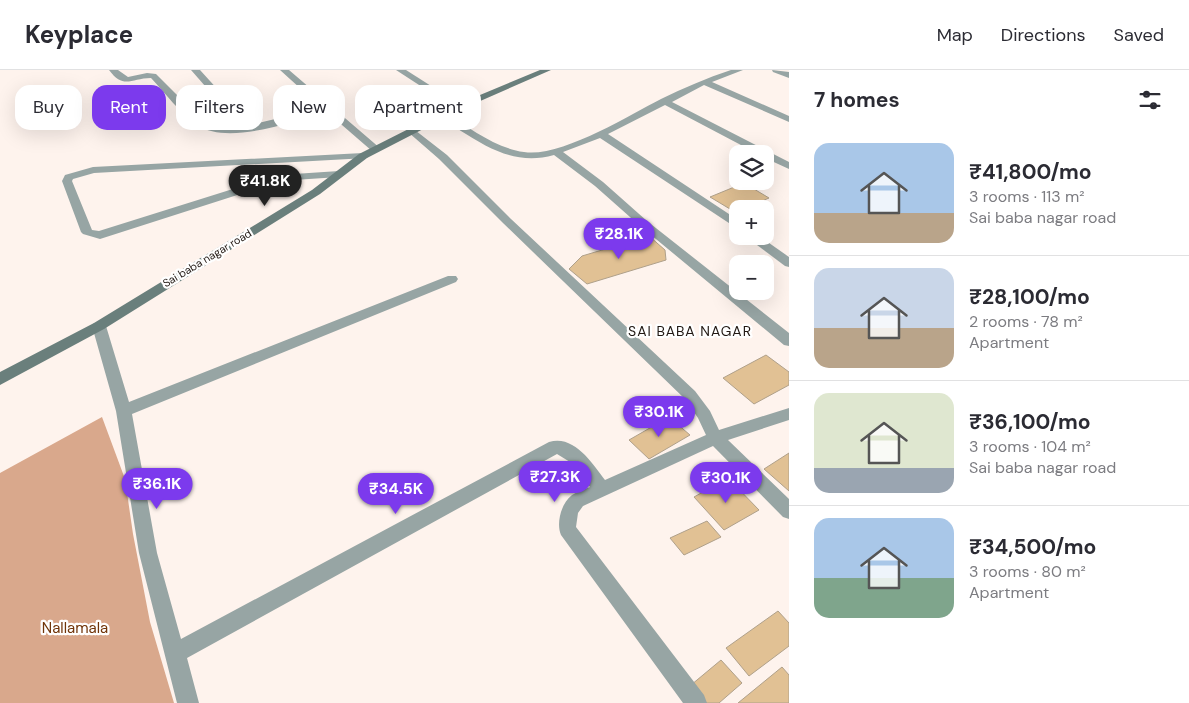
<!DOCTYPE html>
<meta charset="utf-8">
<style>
:root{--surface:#fff;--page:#f7f7f7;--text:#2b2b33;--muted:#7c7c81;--line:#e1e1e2;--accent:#7c3aed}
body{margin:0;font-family:"DM Sans",sans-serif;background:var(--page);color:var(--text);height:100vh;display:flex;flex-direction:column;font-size:19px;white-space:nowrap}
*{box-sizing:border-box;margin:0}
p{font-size:16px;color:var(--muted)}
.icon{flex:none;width:28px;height:28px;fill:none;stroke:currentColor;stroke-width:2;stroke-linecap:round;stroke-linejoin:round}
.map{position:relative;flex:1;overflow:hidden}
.drawer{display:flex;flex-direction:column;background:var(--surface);width:400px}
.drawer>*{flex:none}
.guide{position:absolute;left:15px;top:15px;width:475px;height:45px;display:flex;gap:10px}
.controls{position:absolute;left:729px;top:75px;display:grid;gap:10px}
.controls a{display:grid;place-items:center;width:45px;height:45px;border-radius:10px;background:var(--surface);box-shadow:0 5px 20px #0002;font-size:25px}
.price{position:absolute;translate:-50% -42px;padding:0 11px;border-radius:18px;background:var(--accent);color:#fff;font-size:16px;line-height:32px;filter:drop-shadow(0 1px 2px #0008)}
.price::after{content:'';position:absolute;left:50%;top:30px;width:15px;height:11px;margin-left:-8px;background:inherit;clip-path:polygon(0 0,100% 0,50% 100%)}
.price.selected{background:#222;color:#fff}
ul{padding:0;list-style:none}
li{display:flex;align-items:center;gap:15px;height:125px;padding:0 25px}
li+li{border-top:1px solid var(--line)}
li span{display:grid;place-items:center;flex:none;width:140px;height:100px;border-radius:15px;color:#555}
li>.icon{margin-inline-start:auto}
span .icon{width:60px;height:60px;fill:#fffc;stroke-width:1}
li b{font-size:21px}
h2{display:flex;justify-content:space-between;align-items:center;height:60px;padding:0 25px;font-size:21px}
.tag{padding:0 18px;border-radius:15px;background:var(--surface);box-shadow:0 5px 20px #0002;font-size:18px;line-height:45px}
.tag.selected{background:var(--accent);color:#fff}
header{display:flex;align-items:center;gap:30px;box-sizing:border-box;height:70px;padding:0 25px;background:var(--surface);border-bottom:1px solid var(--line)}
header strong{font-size:24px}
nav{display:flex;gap:28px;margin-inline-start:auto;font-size:18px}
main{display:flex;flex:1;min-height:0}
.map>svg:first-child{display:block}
</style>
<header>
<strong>Keyplace</strong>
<nav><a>Map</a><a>Directions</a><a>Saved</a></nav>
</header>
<main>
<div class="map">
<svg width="789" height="633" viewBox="0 0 789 633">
<rect width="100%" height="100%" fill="#fef3ed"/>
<path fill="#d9a88c" d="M 102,347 L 125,409 L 133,464 L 150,552 L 174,633 L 0,633 L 0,403 Z"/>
<g fill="#e1c194" stroke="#afa08a">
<path d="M 744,113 L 769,128 L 744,139 L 738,139 L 738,141 L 735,142 L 710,127 Z"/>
<path d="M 649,166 L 665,180 L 666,190 L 587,214 L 569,199 L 582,186 Z"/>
<path d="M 766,285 L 789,302 L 789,315 L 754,334 L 723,308 Z"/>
<path d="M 669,347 L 690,365 L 649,389 L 629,370 Z"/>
<path d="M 789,383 L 789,421 L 764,399 Z"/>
<path d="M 728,408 L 759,440 L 724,460 L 694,427 Z"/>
<path d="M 707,451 L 721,467 L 684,485 L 670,468 Z"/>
<path d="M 778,541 L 789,553 L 789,576 L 749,606 L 726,578 Z"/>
<path d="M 721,590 L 742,613 L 719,633 L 706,633 L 691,615 Z"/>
<path d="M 782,597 L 789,605 L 789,633 L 738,633 Z"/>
</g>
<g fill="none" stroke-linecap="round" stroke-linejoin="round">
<g fill="#97a5a4" fill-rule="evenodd">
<path d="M 109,0 L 118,0 L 128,7 L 147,3 L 156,4 L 202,50 L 216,57 L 238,58 L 241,57 L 191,0 L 200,0 L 250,55 L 322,38 L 280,0 L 289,0 L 381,79 L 376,82 L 372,81 L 327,42 C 292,51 229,76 197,55 C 181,44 164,22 151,8 C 131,8 124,20 109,0 Z"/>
<path d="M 396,0 L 406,0 L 464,37 L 459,40 L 456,39 Z"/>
<path d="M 731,0 L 743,0 L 712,12 L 789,46 L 789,52 L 704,15 L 672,32 L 789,92 L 789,99 L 765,88 L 765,84 L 758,84 L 665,35 L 608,64 L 738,150 L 738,159 L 600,68 L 563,82 L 603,112 L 647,151 L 789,263 L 789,276 L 784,275 L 639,155 L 595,116 L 554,85 C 518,95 491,80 461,61 C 454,56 445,51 438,45 L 443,42 L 446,43 C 470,58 495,78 524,82 C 560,88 628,46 661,29 C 683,18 707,8 731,0 Z"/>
<path d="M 772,0 L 789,2 L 789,8 L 773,2 Z"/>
<path d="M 411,57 L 447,85 L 511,149 L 695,321 L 710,341 L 719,360 L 789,338 L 789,350 L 728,370 L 789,429 L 789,449 L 783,447 L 713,376 L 583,436 L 578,443 L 576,457 L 704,625 L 707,633 L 683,633 L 561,465 C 556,454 561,433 572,425 C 577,422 584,419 590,417 L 570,392 L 557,384 L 187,588 L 199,633 L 177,633 L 139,483 L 116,341 L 92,256 L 94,253 L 104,253 L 106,256 L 129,332 L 448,206 L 456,206 L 458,209 L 456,212 L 132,344 L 157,483 L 181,569 L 549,372 C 574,364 593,394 605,410 L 706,365 L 698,348 L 685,329 L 503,153 L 439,89 L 408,62 L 408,58 Z"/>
<path d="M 363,83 L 368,86 L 367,88 L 94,103 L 73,109 L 72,111 L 92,160 L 99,161 L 252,113 L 294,104 L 339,101 L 344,104 L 339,107 L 294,110 L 259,118 L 100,169 L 83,164 L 81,162 L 62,111 L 65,105 L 93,97 Z"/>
<path d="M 745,166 L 759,166 L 789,187 L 789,197 L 785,196 Z"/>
</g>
<path fill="#6a7f7c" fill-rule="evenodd" d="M 540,0 L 551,0 L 462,39 L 367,88 L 320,124 L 104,259 L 0,315 L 0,302 L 94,253 L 312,120 L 359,84 L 456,35 Z"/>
</g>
<g text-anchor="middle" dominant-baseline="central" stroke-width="4.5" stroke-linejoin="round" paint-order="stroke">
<g font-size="11" fill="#211813" stroke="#fff">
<text transform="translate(207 188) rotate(-31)">Sai baba nagar road</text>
</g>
<g font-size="14" letter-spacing="1" fill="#211813" stroke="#fff">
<text x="690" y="261">SAI BABA NAGAR</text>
</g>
<g font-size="15" fill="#703408" stroke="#fff">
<text x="75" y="558">Nallamala</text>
</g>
</g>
</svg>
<div class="controls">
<a><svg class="icon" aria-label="layers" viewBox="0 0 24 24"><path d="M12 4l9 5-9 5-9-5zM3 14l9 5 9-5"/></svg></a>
<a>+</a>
<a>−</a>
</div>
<b class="price selected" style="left:265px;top:137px">₹41.8K</b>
<b class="price" style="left:619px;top:190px">₹28.1K</b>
<b class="price" style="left:659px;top:368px">₹30.1K</b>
<b class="price" style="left:555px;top:433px">₹27.3K</b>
<b class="price" style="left:726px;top:434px">₹30.1K</b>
<b class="price" style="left:157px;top:440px">₹36.1K</b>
<b class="price" style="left:396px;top:445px">₹34.5K</b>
<div class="guide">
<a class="tag">Buy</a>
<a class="tag selected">Rent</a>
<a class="tag">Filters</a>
<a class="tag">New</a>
<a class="tag">Apartment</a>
</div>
</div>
<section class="drawer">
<h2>7 homes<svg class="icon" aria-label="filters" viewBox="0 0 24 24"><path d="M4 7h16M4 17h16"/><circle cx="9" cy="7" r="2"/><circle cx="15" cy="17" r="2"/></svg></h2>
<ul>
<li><span style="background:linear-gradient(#a9c7e8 70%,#b9a48a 0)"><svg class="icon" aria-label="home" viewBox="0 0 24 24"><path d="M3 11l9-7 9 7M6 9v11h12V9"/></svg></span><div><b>₹41,800/mo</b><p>3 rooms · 113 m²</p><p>Sai baba nagar road</p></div></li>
<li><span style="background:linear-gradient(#c9d6e8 60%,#b9a48a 0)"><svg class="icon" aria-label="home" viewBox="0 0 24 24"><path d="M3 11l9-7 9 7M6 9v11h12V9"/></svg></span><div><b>₹28,100/mo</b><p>2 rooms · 78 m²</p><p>Apartment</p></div></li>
<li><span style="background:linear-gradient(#dfe7d0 75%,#9aa5b1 0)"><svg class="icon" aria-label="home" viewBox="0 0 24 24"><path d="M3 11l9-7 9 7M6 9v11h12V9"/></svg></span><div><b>₹36,100/mo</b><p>3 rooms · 104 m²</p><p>Sai baba nagar road</p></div></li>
<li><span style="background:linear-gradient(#a9c7e8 60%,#7fa58c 0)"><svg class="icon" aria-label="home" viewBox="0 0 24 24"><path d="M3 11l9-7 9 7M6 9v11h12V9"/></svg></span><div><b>₹34,500/mo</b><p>3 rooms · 80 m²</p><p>Apartment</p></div></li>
</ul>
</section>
</main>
